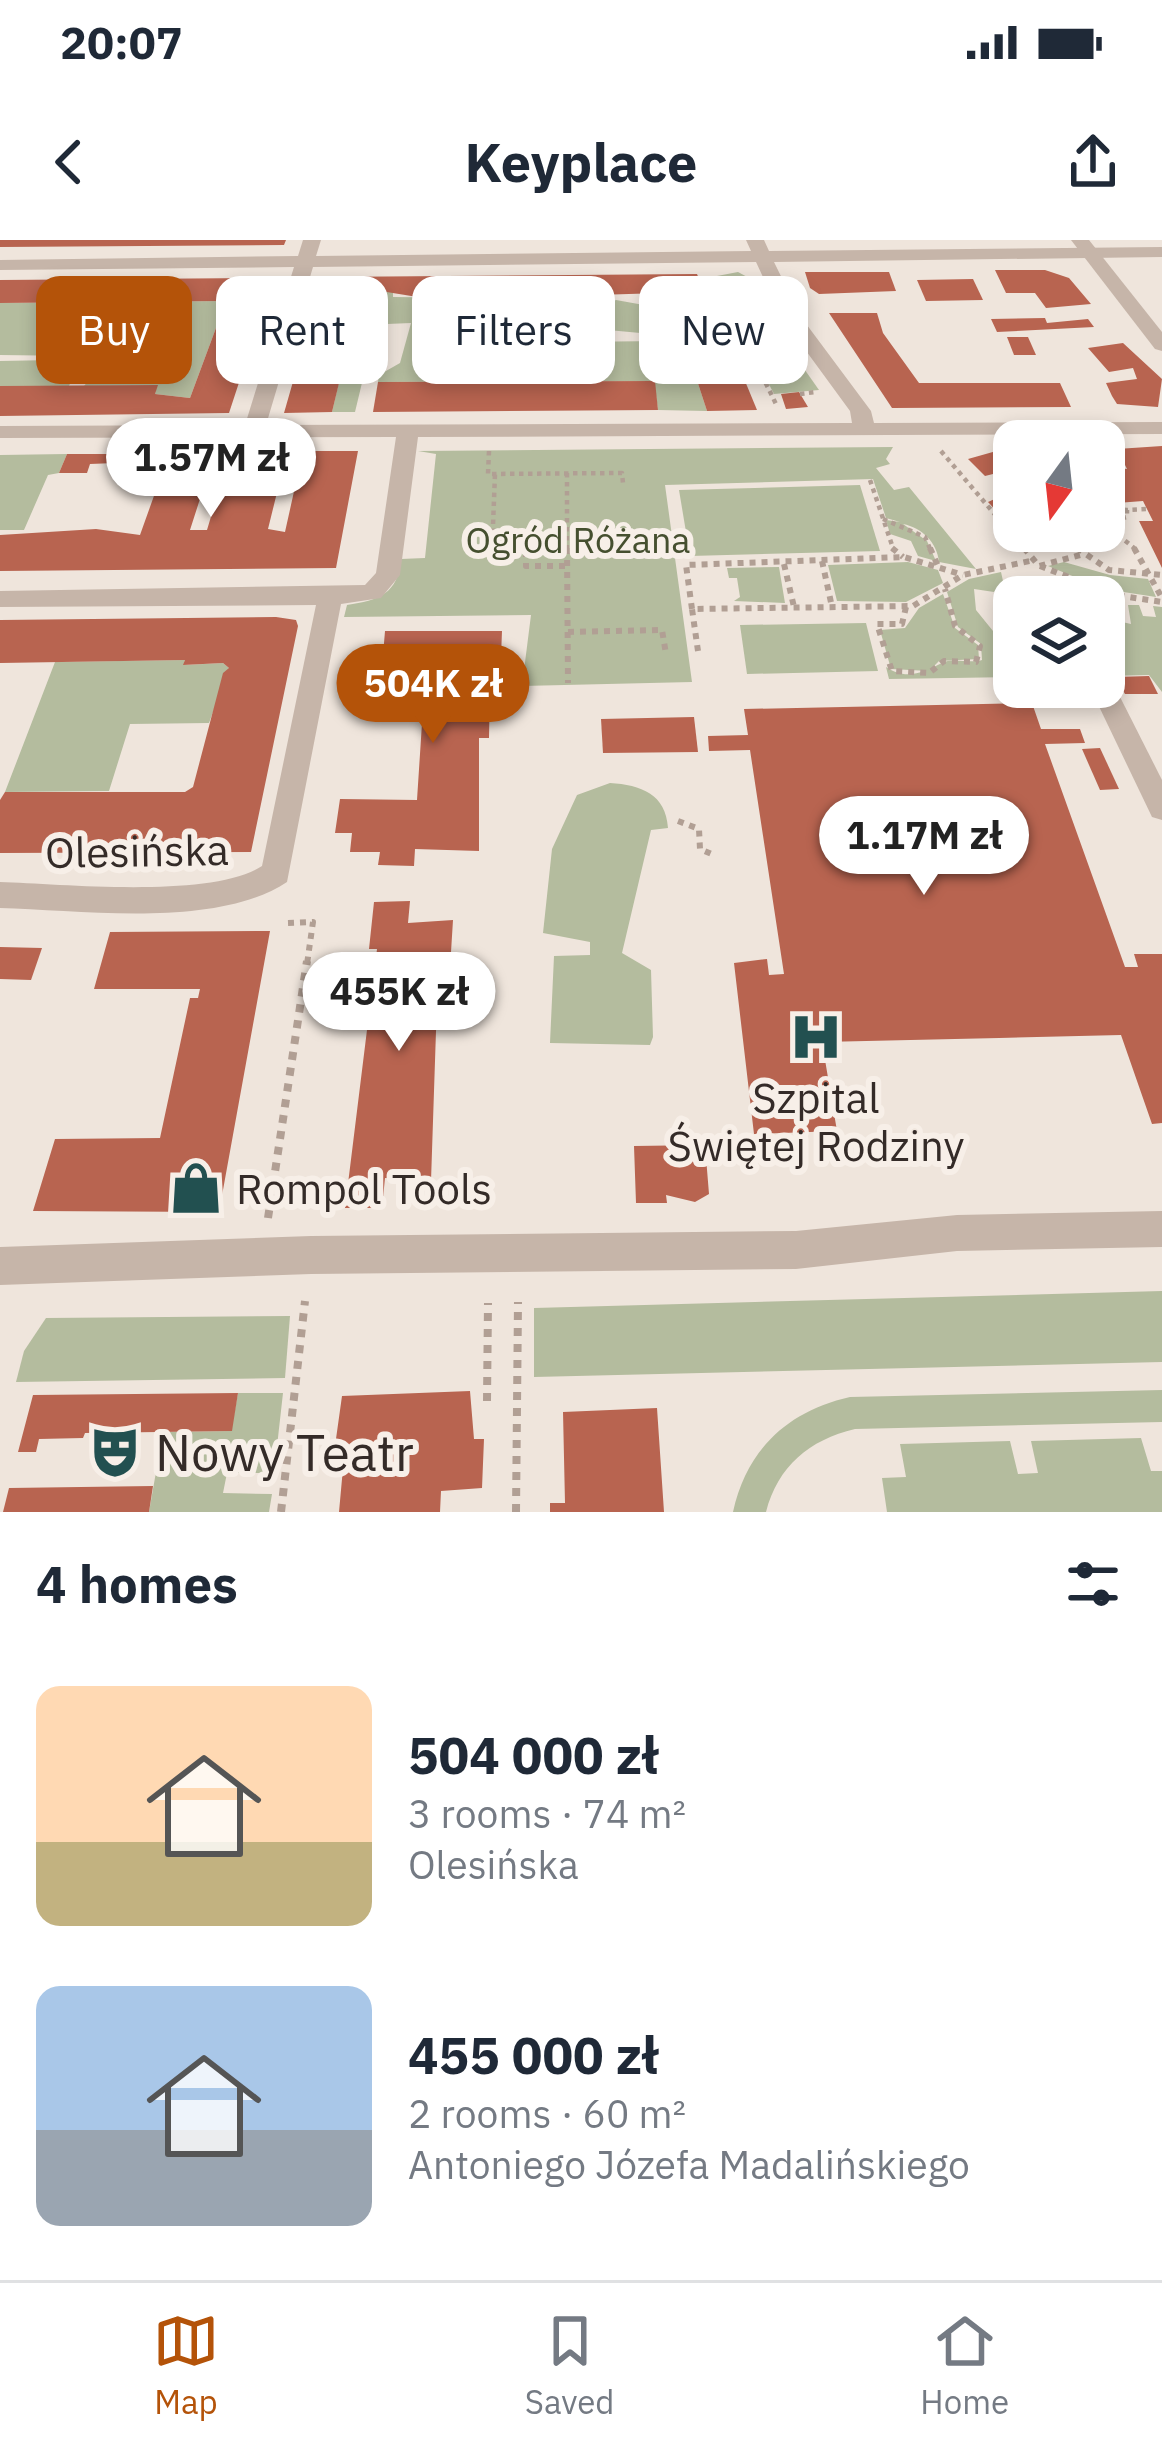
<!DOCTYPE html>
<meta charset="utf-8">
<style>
:root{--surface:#fff;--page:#f6f6f7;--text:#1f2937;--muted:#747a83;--line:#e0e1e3;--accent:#b45309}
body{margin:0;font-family:"IBM Plex Sans",sans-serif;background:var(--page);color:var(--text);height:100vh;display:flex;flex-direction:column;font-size:45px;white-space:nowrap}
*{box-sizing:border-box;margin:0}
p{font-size:39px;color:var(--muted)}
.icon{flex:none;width:66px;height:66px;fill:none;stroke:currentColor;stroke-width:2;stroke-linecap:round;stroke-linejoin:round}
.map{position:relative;height:1272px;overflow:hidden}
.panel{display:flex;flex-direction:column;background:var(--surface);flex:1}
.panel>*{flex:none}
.hud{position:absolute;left:36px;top:36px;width:1092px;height:108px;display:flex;gap:24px}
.needle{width:78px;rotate:195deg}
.controls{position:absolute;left:993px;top:180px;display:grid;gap:24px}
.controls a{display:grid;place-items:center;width:132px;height:132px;border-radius:24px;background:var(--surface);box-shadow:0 6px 18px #0003;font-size:60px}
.price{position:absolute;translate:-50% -102px;padding:0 27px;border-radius:42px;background:#fff;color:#222;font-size:39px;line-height:78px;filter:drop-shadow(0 3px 6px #0008)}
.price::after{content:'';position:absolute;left:50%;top:72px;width:36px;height:27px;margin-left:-18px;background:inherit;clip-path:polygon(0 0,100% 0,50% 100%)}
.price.on{background:var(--accent);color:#fff}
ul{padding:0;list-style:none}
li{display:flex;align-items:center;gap:36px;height:300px;padding:0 36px}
li span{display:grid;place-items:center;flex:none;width:336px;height:240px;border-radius:24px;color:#555}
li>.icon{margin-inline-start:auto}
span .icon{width:144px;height:144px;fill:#fffc;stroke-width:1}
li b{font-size:51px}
h2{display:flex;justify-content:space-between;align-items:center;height:144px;padding:0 36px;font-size:51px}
.chip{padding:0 42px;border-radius:24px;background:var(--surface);box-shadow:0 6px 18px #0003;font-size:42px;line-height:108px}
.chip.on{background:var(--accent);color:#fff}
.status{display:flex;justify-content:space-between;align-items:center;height:84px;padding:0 60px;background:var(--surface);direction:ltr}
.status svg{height:33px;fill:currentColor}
header{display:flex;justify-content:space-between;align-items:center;height:156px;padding:0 36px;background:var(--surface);font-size:54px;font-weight:700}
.tabs{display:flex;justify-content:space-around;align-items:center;height:168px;border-top:3px solid var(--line);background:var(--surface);font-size:33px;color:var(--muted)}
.tabs a{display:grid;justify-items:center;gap:6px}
.tabs .on{color:var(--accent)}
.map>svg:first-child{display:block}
</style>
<div class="status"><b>20:07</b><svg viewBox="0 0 49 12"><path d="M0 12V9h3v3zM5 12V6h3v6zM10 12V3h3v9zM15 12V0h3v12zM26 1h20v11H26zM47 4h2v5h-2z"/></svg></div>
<header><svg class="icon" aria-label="back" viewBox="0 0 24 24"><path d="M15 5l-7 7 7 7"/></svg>Keyplace<svg class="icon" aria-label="share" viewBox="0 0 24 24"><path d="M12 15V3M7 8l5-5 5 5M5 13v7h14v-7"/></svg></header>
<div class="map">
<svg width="1162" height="1272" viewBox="0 0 1162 1272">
<rect width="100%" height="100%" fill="#efe5dc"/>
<g fill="#b4bc9e">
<path d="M 738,32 L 751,39 L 776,88 L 746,90 L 717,36 Z"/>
<path d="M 367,48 L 393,52 L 393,57 L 578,59 L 579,84 L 569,85 L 570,102 L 661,101 L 664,116 L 689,116 L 707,171 L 658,170 L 654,141 L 378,142 L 379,135 L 400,123 L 411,83 L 387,84 L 378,126 L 366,126 L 355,172 L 332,172 L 354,78 L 345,77 L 351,54 Z"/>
<path d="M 616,60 L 655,67 L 662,95 L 597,89 L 592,84 L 595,70 Z"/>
<path d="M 226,61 L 190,158 L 155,154 L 157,145 L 84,146 L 104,122 L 131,108 C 110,90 84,114 59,115 C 40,116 20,115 0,115 L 0,63 Z"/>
<path d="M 788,106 L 819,150 L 774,154 L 751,110 Z"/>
<path d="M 54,120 L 78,124 L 69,146 L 0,146 L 0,121 Z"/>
<path d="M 893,207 L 886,219 L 890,224 L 876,228 L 894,250 L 909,247 L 976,329 L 939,322 C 937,302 922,288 903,284 L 927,301 L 936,321 L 918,316 L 911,301 L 890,294 L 886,280 L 900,282 L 886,278 L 873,239 L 665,245 L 692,442 L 522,446 L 531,375 L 344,377 L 347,365 C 379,360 398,354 401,319 L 425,318 L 436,214 L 418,211 Z"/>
<path d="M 67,214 L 59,233 L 48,235 L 24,290 L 0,290 L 0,215 Z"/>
<path d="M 860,245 L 880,311 L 690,316 L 679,250 Z"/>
<path d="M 908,322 L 938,330 L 943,343 L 906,362 L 837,361 L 828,325 Z"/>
<path d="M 1064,322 L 1110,335 L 1148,339 L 1156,357 L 1104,349 L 1048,326 Z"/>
<path d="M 779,327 L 785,363 L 734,361 L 740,357 L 737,338 L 729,338 L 727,328 Z"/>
<path d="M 1001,332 L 1003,341 L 994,352 L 974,349 L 976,370 L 993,391 L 1014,388 L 1014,437 L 889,439 L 886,427 C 906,441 924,432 942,423 C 953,417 969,424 982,420 L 981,404 L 958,387 L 947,352 L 969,339 Z"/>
<path d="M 943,354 L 955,388 L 978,405 L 979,419 L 939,421 L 929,431 L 891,429 L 880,390 L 905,388 L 919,368 Z"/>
<path d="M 1128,365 L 1139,365 L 1143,376 L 1156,377 L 1153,366 L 1162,367 L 1162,452 L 1149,435 L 1104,436 L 1104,408 L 1120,395 L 1104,385 L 1104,378 L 1131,384 Z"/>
<path d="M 866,383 L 878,431 L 747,434 L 740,385 Z"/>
<path d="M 185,420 L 184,425 L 223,423 L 229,428 L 209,483 L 130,484 L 109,551 L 5,552 L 55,422 Z"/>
<path d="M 610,543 C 641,545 666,554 668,588 L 651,590 L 622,713 L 651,730 L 653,797 L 650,805 L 550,803 L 554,716 L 590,715 L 590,702 L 543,693 L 552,609 L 577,555 Z"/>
<path d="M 1162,1051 L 1162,1122 L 534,1137 L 534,1068 Z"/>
<path d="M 290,1076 L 285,1138 L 16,1142 L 24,1111 L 46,1078 Z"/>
<path d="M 1162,1150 L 1162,1182 L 855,1189 C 809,1200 778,1226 766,1272 L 733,1272 C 747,1209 788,1171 850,1157 Z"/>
<path d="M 238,1153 L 283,1153 L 274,1233 L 227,1233 L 223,1253 L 272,1254 L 269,1272 L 149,1272 L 163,1192 L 231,1191 Z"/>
<path d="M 1141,1198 L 1151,1231 L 1162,1231 L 1162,1272 L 887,1272 L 882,1238 L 906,1237 L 900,1204 L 1010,1201 L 1018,1234 L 1038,1233 L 1031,1201 Z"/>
</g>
<g fill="#b86450">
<path d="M 0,0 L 286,0 L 284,5 L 0,7 Z"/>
<path d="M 995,30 L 1045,30 L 1069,38 L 1091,64 L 1046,68 L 1035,53 L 1006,53 Z"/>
<path d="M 805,32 L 889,32 L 896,51 L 819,54 L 810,48 Z"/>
<path d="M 697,34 L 721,91 L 681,95 L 668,55 L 661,53 L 436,60 L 362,48 L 361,54 L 351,54 L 345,77 L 355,77 L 332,172 L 284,173 L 323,37 Z"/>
<path d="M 255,38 L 272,42 L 229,173 L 0,176 L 0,146 L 158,145 L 155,154 L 190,158 L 226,61 L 0,63 L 0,40 Z"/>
<path d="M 973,39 L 983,60 L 926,61 L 917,40 Z"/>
<path d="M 829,73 L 877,73 L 883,93 L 919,143 L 1060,143 L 1071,167 L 892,168 Z"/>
<path d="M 1045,78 L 1047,83 L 1088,79 L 1094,87 L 997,92 L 991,79 Z"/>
<path d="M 1007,97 L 1028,97 L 1036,115 L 1014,115 Z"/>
<path d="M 1123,103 L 1162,139 L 1158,167 L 1117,164 L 1112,156 L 1106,143 L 1137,139 L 1133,128 L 1109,132 L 1088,108 Z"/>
<path d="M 733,112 L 757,170 L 707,171 L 689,116 Z"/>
<path d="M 655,141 L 658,170 L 373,172 L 378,142 Z"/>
<path d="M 799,152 L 808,167 L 786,169 L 781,154 Z"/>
<path d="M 1162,206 L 1162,328 L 1139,281 L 1153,281 L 1143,261 L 1104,264 L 1104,226 L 1127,229 L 1117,209 Z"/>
<path d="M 1007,208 L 1014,215 L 1014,251 L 997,233 L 985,236 L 968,219 Z"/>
<path d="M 303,211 L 358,211 L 336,328 L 0,331 L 0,295 L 96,289 L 140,295 L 165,225 L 136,225 L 141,213 L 215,212 L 190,290 L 207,290 L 230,213 L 287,212 L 268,289 L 285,292 Z"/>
<path d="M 67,214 L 119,214 L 115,223 L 90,224 L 87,233 L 59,233 Z"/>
<path d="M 1008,253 L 1014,256 L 1014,290 L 988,262 Z"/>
<path d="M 276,377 L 296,380 L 298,386 L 251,612 L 0,613 L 0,560 L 5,552 L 185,552 L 193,547 L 223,433 L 229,428 L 223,423 L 183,425 L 185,420 L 0,423 L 0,380 Z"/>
<path d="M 385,391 L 502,391 L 500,442 L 490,442 L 489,498 L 479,498 L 479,611 L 415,609 L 414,626 L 378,625 L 380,612 L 350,612 L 352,593 L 335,593 L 340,559 L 417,560 L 423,468 L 432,468 L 434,440 L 377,443 L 379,436 L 358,437 L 361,422 L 383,415 Z"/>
<path d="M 1149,436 L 1158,454 L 1125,454 L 1115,437 Z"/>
<path d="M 1032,463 L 1041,489 L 1080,489 L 1085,503 L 1045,504 L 1125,727 L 1138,727 L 1134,714 L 1162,714 L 1162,883 L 1152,884 L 1121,795 L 999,798 L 822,802 L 837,891 L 754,894 L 734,723 L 767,719 L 769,735 L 784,734 L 750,510 L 709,511 L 708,496 L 748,495 L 744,469 Z"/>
<path d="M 694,477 L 698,512 L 603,513 L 601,479 Z"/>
<path d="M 1100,508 L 1119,549 L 1100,550 L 1082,509 Z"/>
<path d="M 410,661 L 408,683 L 453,680 L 448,760 L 437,761 L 431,941 L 385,938 L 382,968 L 345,968 L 377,709 L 369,709 L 374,662 Z"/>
<path d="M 270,691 L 219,972 L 33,971 L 55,899 L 160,898 L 190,758 L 198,758 L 200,749 L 94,749 L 110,692 Z"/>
<path d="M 0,707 L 42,708 L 31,740 L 0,739 Z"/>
<path d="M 705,905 L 709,954 L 695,962 L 666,955 L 667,963 L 636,963 L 634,906 Z"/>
<path d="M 470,1151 L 474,1199 L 484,1199 L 482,1248 L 441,1251 L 440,1272 L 339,1272 L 345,1206 L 335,1206 L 342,1156 Z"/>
<path d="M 238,1153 L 232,1191 L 85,1193 L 83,1198 L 39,1199 L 36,1212 L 18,1212 L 33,1155 Z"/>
<path d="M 657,1168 L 664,1272 L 550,1272 L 550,1263 L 565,1263 L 563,1172 Z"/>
<path d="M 153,1246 L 149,1272 L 3,1272 L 9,1248 Z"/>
</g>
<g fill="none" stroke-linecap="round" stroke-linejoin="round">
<g stroke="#b19f94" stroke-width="4.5" stroke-dasharray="4.5 4.5" stroke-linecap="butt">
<path d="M 714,38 L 777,166"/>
<path d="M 800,154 L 816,152"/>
<path d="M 1111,208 L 1121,229"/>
<path d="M 489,211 L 488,234 L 622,233 L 623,243"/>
<path d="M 941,211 L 1026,311"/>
<path d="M 567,233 L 567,311"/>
<path d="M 870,240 L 894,311"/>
<path d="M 1104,268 L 1127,270"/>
<path d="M 883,279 L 925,297 L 931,311"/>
<path d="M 1104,282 L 1127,277 L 1127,270 L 1147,269"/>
<path d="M 1104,284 L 1138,311"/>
<path d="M 1078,291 L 1071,298 L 1080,311"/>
<path d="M 492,311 L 495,234"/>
</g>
<g stroke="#b19f94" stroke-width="6" stroke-dasharray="6 6" stroke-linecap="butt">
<path d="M 492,308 L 568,311"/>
<path d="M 567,308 L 568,443"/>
<path d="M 892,308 L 903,317"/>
<path d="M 930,308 L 938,326"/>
<path d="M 1024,308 L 1039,326 L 1080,315"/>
<path d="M 1077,308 L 1109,330 L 1162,335"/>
<path d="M 1134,308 L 1162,358"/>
<path d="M 526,311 L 526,326 L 568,326"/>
<path d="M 822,321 L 832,367"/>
<path d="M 784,324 L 794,367"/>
<path d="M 1040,326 L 1115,355 L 1162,362"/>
<path d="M 906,367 L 902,384 L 877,384 L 892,431 L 929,433 L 944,421 L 976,422 L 980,406 L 955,386 L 945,349"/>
<path d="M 692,369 L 686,325 L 904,317 L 963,335"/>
<path d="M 568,392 L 662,390 L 666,414"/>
<path d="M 698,411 L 692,369 L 913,366 L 963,335 L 1035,320"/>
<path d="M 678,581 L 699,589 L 700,609 L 716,616"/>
<path d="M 288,683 L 313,682 L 307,724"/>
</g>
<g stroke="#b19f94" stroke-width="8" stroke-dasharray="8 8" stroke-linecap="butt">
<path d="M 268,978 L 307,721"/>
<path d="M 487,1161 L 488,1063"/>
<path d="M 281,1272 L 305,1061"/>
<path d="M 516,1272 L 518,1062"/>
</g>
<g fill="#c6b5a9" fill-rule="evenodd">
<path d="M 303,0 L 321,0 L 316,16 L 751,11 L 746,0 L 764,0 L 769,11 L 1162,7 L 1162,17 L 774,22 L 801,77 L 871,171 L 874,183 L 1162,182 L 1162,194 L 418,197 L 400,335 L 381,358 L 341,364 L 287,642 C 216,689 82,670 0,668 L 0,642 C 63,644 212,659 262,626 L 316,365 L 0,367 L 0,351 L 365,345 L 376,333 L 396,197 L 0,198 L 0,186 L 245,185 L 294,27 L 0,30 L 0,20 L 298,16 ZM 756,22 L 782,78 L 850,171 L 852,183 L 266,185 L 313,27 Z"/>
<path d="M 1107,446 L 1116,449 L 1162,540 L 1162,580 L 1152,577 L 1094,456 Z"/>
</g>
<g fill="#c6b5a9" fill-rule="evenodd">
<path d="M 1071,0 L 1089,0 L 1162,92 L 1162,111 L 1155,109 Z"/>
<path d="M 1162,971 L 1162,1007 L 957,1011 L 796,1029 L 311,1034 L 0,1045 L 0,1007 L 311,996 L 796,991 L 957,975 Z"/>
</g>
</g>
<defs>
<g id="hospital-bare" transform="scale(4.14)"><path d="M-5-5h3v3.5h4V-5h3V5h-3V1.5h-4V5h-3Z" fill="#225050" stroke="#f7efe8" stroke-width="2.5" paint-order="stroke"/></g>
<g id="shop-bare" transform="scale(4.14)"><path d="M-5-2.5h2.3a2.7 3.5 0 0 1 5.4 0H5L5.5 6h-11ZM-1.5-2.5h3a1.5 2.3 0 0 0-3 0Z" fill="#225050" stroke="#f7efe8" stroke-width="2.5" paint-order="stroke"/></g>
<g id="theatre-bare" transform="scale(4.14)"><path d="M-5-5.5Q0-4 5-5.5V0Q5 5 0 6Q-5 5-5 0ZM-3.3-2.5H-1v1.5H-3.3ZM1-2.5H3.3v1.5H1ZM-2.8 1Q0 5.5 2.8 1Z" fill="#225050" stroke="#f7efe8" stroke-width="2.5" paint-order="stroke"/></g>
</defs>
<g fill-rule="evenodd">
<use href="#hospital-bare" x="816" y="797"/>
<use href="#shop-bare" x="196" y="948"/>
<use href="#theatre-bare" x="115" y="1212"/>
</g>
<g text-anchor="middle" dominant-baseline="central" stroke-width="12" stroke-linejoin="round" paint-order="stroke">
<g font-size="36" fill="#454f2f" stroke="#f7efe8">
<text x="578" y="299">Ogród Różana</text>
</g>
<g font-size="42" fill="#342b28" stroke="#f7efe8">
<text transform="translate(137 611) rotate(-1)">Olesińska</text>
</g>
<g font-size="42" fill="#342b28" stroke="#f7efe8">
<text x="816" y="857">Szpital<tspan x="816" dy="48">Świętej Rodziny</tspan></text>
<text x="236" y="948" text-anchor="start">Rompol Tools</text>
</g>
<g font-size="51" fill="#342b28" stroke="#f7efe8" text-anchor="start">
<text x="155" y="1212">Nowy Teatr</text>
</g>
</g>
</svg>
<div class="controls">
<a><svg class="needle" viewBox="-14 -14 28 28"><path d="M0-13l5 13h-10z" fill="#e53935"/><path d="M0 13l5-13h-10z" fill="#747a83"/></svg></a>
<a><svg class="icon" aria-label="layers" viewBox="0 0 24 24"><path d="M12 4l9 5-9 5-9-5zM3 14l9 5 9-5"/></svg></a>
</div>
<b class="price" style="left:211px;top:280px">1.57M zł</b>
<b class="price on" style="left:433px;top:506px">504K zł</b>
<b class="price" style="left:924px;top:658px">1.17M zł</b>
<b class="price" style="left:399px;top:814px">455K zł</b>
<div class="hud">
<a class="chip on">Buy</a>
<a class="chip">Rent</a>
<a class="chip">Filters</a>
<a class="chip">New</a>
</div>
</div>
<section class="panel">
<h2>4 homes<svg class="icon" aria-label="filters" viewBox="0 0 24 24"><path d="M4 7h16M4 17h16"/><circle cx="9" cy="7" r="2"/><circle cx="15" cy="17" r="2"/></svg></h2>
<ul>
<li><span style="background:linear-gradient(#ffd9b3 65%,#c2b280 0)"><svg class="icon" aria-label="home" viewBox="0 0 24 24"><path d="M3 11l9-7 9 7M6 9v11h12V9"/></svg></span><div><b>504 000 zł</b><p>3 rooms · 74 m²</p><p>Olesińska</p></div></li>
<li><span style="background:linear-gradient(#a9c7e8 60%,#9aa5b1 0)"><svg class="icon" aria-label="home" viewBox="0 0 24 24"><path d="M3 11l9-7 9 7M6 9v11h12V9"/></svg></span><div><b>455 000 zł</b><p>2 rooms · 60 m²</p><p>Antoniego Józefa Madalińskiego</p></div></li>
</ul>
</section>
<nav class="tabs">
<a class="on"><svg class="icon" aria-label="map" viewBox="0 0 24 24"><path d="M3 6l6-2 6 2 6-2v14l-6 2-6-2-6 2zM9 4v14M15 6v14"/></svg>Map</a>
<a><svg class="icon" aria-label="saved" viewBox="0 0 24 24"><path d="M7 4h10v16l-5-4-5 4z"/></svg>Saved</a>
<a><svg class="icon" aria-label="home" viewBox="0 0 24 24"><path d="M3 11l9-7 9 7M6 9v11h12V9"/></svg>Home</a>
</nav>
